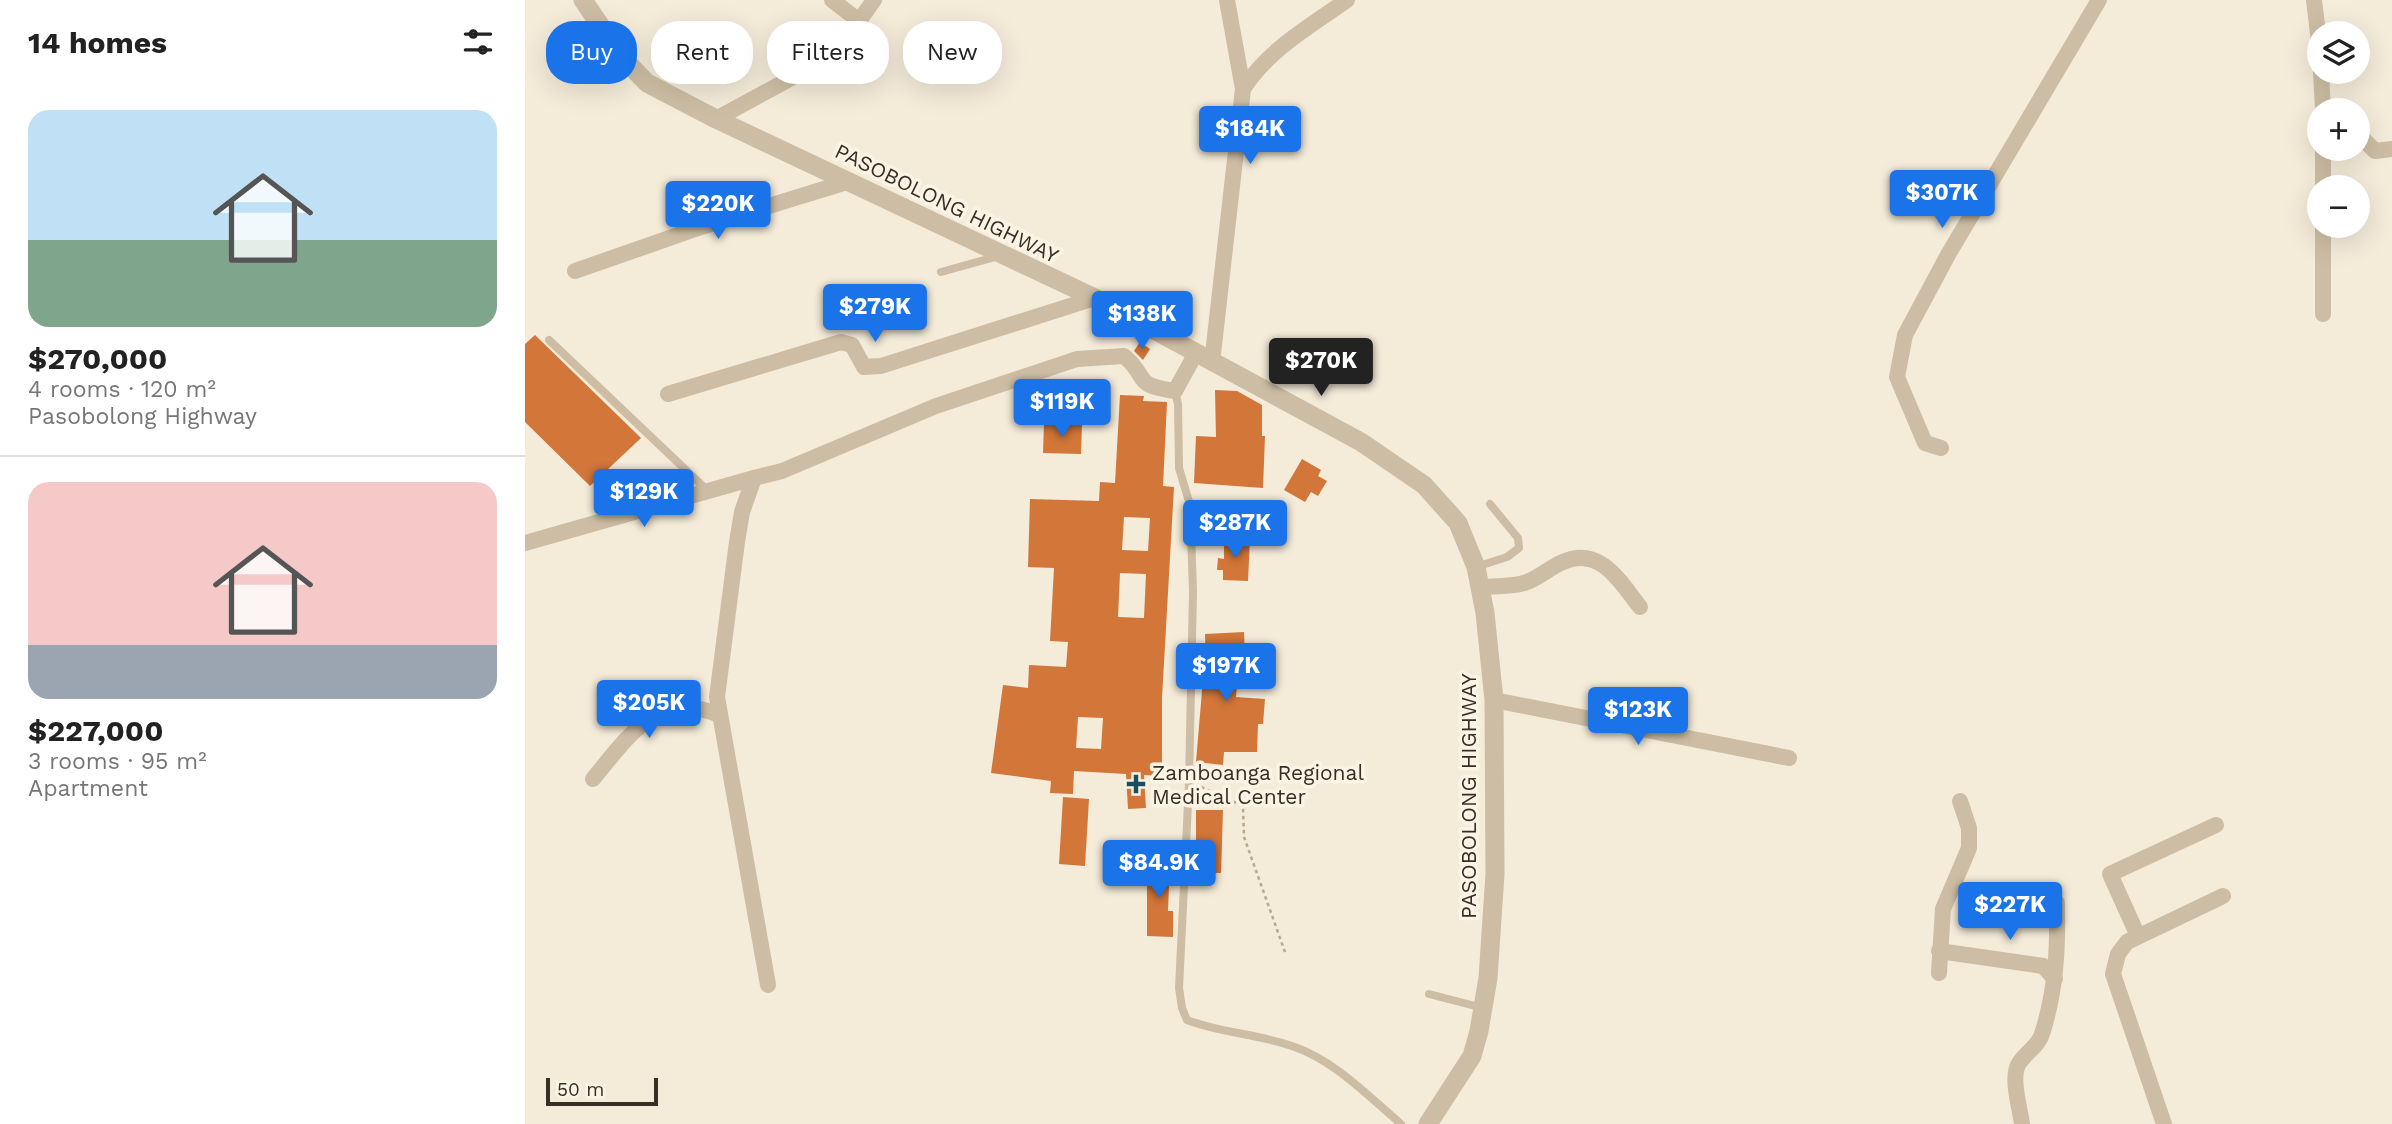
<!DOCTYPE html>
<meta charset="utf-8">
<style>
:root{--surface:#fff;--page:#f2f2f2;--text:#222;--muted:#767676;--line:#e0e0e0;--accent:#1a73e8}
body{margin:0;font-family:"Work Sans",sans-serif;background:var(--page);color:var(--text);height:100vh;display:flex;flex-direction:column;font-size:26px;white-space:nowrap}
*{box-sizing:border-box;margin:0}
p{font-size:23px;color:var(--muted)}
.icon{flex:none;width:38px;height:38px;fill:none;stroke:currentColor;stroke-width:2;stroke-linecap:round;stroke-linejoin:round}
.map{position:relative;flex:1;overflow:hidden}
.side{display:flex;flex-direction:column;background:var(--surface);width:525px}
.side>*{flex:none}
.guide{position:absolute;left:21px;top:21px;width:665px;height:63px;display:flex;gap:14px}
.buttons{position:absolute;left:1782px;top:21px;display:grid;gap:14px}
.buttons a{display:grid;place-items:center;width:63px;height:63px;border-radius:50%;background:var(--surface);box-shadow:0 7px 28px #0002;font-size:35px}
.scale{position:absolute;left:21px;bottom:18px;width:112px;box-sizing:border-box;padding-left:7px;border:4px solid #372e26;border-top:0;font-size:19px;line-height:24px;white-space:nowrap;color:#372e26;-webkit-text-stroke:5px #fbf4e5;paint-order:stroke}
.price{position:absolute;translate:-50% -60px;padding:0 16px;border-radius:7px;background:var(--accent);color:#fff;font-size:23px;line-height:46px;filter:drop-shadow(0 2px 4px #0008)}
.price::after{content:'';position:absolute;left:50%;top:42px;width:21px;height:16px;margin-left:-10px;background:inherit;clip-path:polygon(0 0,100% 0,50% 100%)}
.price.current{background:#222;color:#fff}
ul{padding:0;list-style:none}
li{display:grid;align-content:center;gap:14px;height:371px;padding:0 28px}
li+li{border-top:2px solid var(--line)}
li span{display:grid;place-items:center;height:217px;border-radius:21px;color:#555}
li>.icon{margin-inline-start:auto}
span .icon{width:126px;height:126px;fill:#fffc;stroke-width:1}
li b{font-size:30px}
h2{display:flex;justify-content:space-between;align-items:center;height:84px;padding:0 28px;font-size:30px}
.chip{padding:0 24px;border-radius:28px;background:var(--surface);box-shadow:0 7px 28px #0002;font-size:24px;line-height:63px}
.chip.current{background:var(--accent);color:#fff}
main{display:flex;flex:1;min-height:0}
.map>svg:first-child{display:block}
</style>
<main>
<section class="side">
<h2>14 homes<svg class="icon" aria-label="filters" viewBox="0 0 24 24"><path d="M4 7h16M4 17h16"/><circle cx="9" cy="7" r="2"/><circle cx="15" cy="17" r="2"/></svg></h2>
<ul>
<li><span style="background:linear-gradient(#bfe0f5 60%,#7fa58c 0)"><svg class="icon" aria-label="home" viewBox="0 0 24 24"><path d="M3 11l9-7 9 7M6 9v11h12V9"/></svg></span><div><b>$270,000</b><p>4 rooms · 120 m²</p><p>Pasobolong Highway</p></div></li>
<li><span style="background:linear-gradient(#f6c9c9 75%,#9aa5b1 0)"><svg class="icon" aria-label="home" viewBox="0 0 24 24"><path d="M3 11l9-7 9 7M6 9v11h12V9"/></svg></span><div><b>$227,000</b><p>3 rooms · 95 m²</p><p>Apartment</p></div></li>
</ul>
</section>
<div class="map">
<svg width="1867" height="1124" viewBox="0 0 1867 1124">
<rect width="100%" height="100%" fill="#f4ebd9"/>
<g fill="#d27639" fill-rule="evenodd">
<path d="M 10,335 L 116,438 L 65,486 L 0,422 L 0,344 Z"/>
<path d="M 615,342 L 625,349 L 618,360 L 609,351 Z"/>
<path d="M 690,390 L 712,391 L 737,405 L 737,436 L 740,436 L 738,488 L 669,483 L 671,436 L 691,437 Z"/>
<path d="M 595,395 L 619,396 L 618,401 L 642,402 L 638,486 L 649,487 L 637,698 L 637,776 L 619,775 L 621,808 L 603,809 L 601,774 L 549,771 L 548,794 L 525,793 L 526,781 L 466,773 L 478,685 L 503,688 L 504,665 L 541,667 L 543,642 L 525,641 L 529,568 L 503,567 L 505,499 L 574,501 L 575,482 L 590,483 ZM 599,517 L 625,518 L 623,551 L 597,550 ZM 595,573 L 621,574 L 619,618 L 593,617 ZM 553,717 L 578,718 L 576,749 L 551,748 Z"/>
<path d="M 519,423 L 557,425 L 556,454 L 518,453 Z"/>
<path d="M 777,459 L 796,470 L 793,476 L 802,481 L 793,496 L 786,492 L 780,502 L 759,490 Z"/>
<path d="M 699,538 L 725,539 L 723,581 L 698,580 L 698,570 L 692,570 L 693,558 L 699,559 Z"/>
<path d="M 719,632 L 720,657 L 714,658 L 711,697 L 740,699 L 738,724 L 733,724 L 732,752 L 699,752 L 698,765 L 671,762 L 679,667 L 681,667 L 680,634 Z"/>
<path d="M 538,797 L 564,799 L 560,866 L 534,864 Z"/>
<path d="M 671,810 L 698,810 L 696,873 L 671,873 Z"/>
<path d="M 622,860 L 645,861 L 643,911 L 648,911 L 648,937 L 622,936 Z"/>
</g>
<g fill="none" stroke-linecap="round" stroke-linejoin="round">
<path stroke="#b9a78e" stroke-width="2.5" stroke-dasharray="3.5 3.5" stroke-linecap="butt" d="M 676,787 L 718,806 L 719,837 L 760,952"/>
<g stroke="#cdbda4" stroke-width="8">
<path d="M 416,272 L 474,256"/>
<path d="M 24,340 L 183,491"/>
<path d="M 650,391 L 653,404 L 654,468 L 665,505 L 668,591 L 664,783 L 654,988 L 657,1008 L 662,1020 C 696,1033 733,1034 767,1046 C 809,1060 842,1095 876,1124"/>
<path d="M 951,567 L 982,557 L 994,548 L 993,538 L 965,504"/>
<path d="M 904,994 L 958,1008"/>
</g>
<g stroke="#cdbda4" stroke-width="16">
<path d="M 307,0 L 334,21"/>
<path d="M 702,0 L 718,89"/>
<path d="M 1789,0 L 1794,42"/>
<path d="M 1796,72 L 1798,110"/>
<path d="M 191,119 L 283,69 L 320,41 L 349,0"/>
<path d="M 1832,133 L 1850,151 L 1867,149"/>
<path d="M 1798,187 L 1798,149"/>
<path d="M 50,271 L 176,227 L 325,181"/>
<path d="M 1798,314 L 1798,226"/>
<path d="M 687,363 L 718,89 C 744,49 784,27 822,0"/>
<path d="M 143,394 L 316,342 L 327,345 L 339,367 L 356,366 L 570,298"/>
<path d="M 1416,448 L 1400,443 L 1372,377 L 1380,335 L 1424,253 L 1574,0"/>
<path d="M 0,543 L 229,478"/>
<path d="M 955,587 C 969,586 986,587 999,583 C 1013,579 1025,567 1038,562 C 1075,545 1096,583 1115,607"/>
<path d="M 969,700 L 1264,758"/>
<path d="M 68,779 C 102,738 131,691 192,714"/>
<path d="M 1613,936 L 1585,874 L 1691,825"/>
<path d="M 1414,951 L 1518,966 L 1530,979"/>
<path d="M 1414,973 L 1418,909 L 1444,848 L 1444,828 L 1435,801"/>
<path d="M 243,985 L 192,697 L 212,542 L 217,512 L 229,478 L 257,471 L 411,406 L 552,359 L 599,356 C 626,379 605,384 650,391 L 671,353"/>
<path d="M 1497,1124 C 1495,1109 1486,1079 1493,1065 C 1500,1052 1514,1047 1518,1031 C 1531,988 1533,948 1532,903"/>
<path d="M 1639,1124 L 1588,974 L 1593,954 L 1602,942 L 1698,896"/>
</g>
<path stroke="#cdbda4" stroke-width="19" d="M 58,0 L 96,56 L 122,83 L 191,119 L 570,298 L 836,442 L 899,485 L 933,523 L 951,567 L 960,613 L 969,700 L 970,874 L 963,978 L 954,1031 L 947,1056 L 903,1124"/>
</g>
<path fill="#184e5d" stroke="#fbf4e5" stroke-width="2.5" d="M607.5 773.5h7v7h7v7h-7v7h-7v-7h-7v-7h7z"/>
<g text-anchor="middle" dominant-baseline="central" stroke-width="7" stroke-linejoin="round" paint-order="stroke">
<g font-size="21" fill="#372e26" stroke="#fbf4e5">
<text transform="translate(422 203) rotate(26)">PASOBOLONG HIGHWAY</text>
<text transform="translate(943 796) rotate(-90)">PASOBOLONG HIGHWAY</text>
</g>
<g font-size="21" fill="#372e26" stroke="#fbf4e5" text-anchor="start">
<text x="627" y="772">Zamboanga Regional<tspan x="627" dy="24">Medical Center</tspan></text>
</g>
</g>
</svg>
<div class="buttons">
<a><svg class="icon" aria-label="layers" viewBox="0 0 24 24"><path d="M12 4l9 5-9 5-9-5zM3 14l9 5 9-5"/></svg></a>
<a>+</a>
<a>−</a>
</div>
<div class="scale">50 m</div>
<b class="price" style="left:725px;top:166px">$184K</b>
<b class="price" style="left:1417px;top:230px">$307K</b>
<b class="price" style="left:193px;top:241px">$220K</b>
<b class="price" style="left:350px;top:344px">$279K</b>
<b class="price" style="left:617px;top:351px">$138K</b>
<b class="price current" style="left:796px;top:398px">$270K</b>
<b class="price" style="left:537px;top:439px">$119K</b>
<b class="price" style="left:119px;top:529px">$129K</b>
<b class="price" style="left:710px;top:560px">$287K</b>
<b class="price" style="left:701px;top:703px">$197K</b>
<b class="price" style="left:124px;top:740px">$205K</b>
<b class="price" style="left:1113px;top:747px">$123K</b>
<b class="price" style="left:634px;top:900px">$84.9K</b>
<b class="price" style="left:1485px;top:942px">$227K</b>
<div class="guide">
<a class="chip current">Buy</a>
<a class="chip">Rent</a>
<a class="chip">Filters</a>
<a class="chip">New</a>
</div>
</div>
</main>
